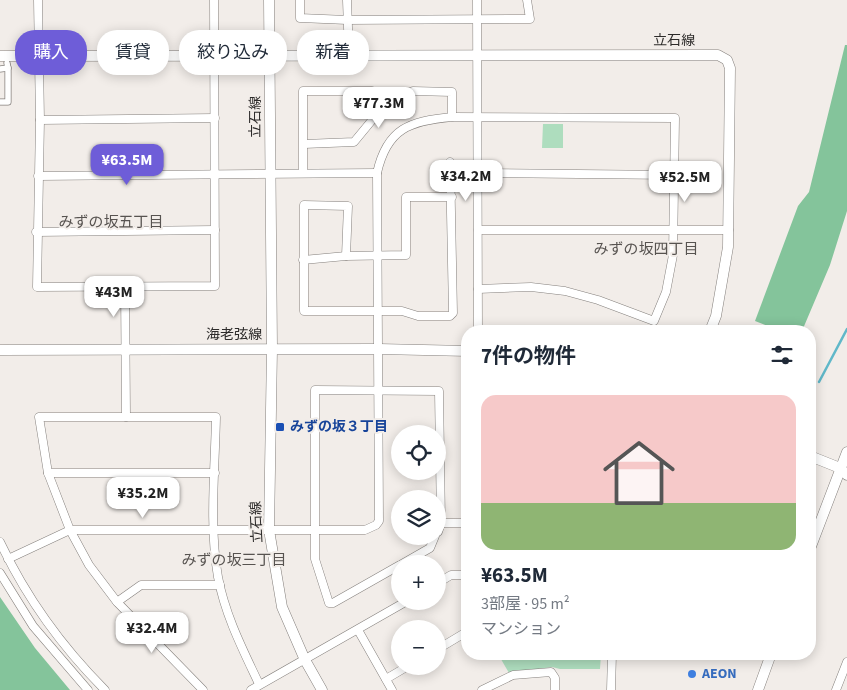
<!DOCTYPE html>
<html lang="ja">
<meta charset="utf-8">
<style>
:root{--surface:#fff;--page:#f2f2f3;--text:#1f2937;--muted:#747a83;--accent:#6e5dd8}
body{margin:0;font-family:"Source Sans 3","Noto Sans JP",sans-serif;background:var(--page);color:var(--text);height:100vh;display:flex;flex-direction:column;font-size:19px;white-space:nowrap}
*{box-sizing:border-box;margin:0}
p{font-size:16px;color:var(--muted)}
.icon{flex:none;width:28px;height:28px;fill:none;stroke:currentColor;stroke-width:2;stroke-linecap:round;stroke-linejoin:round}
.map{position:relative;flex:1;overflow:hidden}
.drawer{position:absolute;left:461px;top:325px;width:355px;height:335px;display:flex;flex-direction:column;background:var(--surface);border-radius:20px;box-shadow:0 2px 12px #0003}
.drawer>*{flex:none}
.banner{position:absolute;left:15px;top:30px;width:371px;height:45px;display:flex;gap:10px}
.controls{position:absolute;left:391px;top:425px;display:grid;gap:10px}
.controls a{display:grid;place-items:center;width:55px;height:55px;border-radius:50%;background:var(--surface);box-shadow:0 2px 12px #0003;font-size:25px}
.price{position:absolute;translate:-50% -42px;padding:0 11px;border-radius:10px;background:#fff;color:#222;font-size:16px;line-height:32px;filter:drop-shadow(0 1px 2px #0008)}
.price::after{content:'';position:absolute;left:50%;top:30px;width:15px;height:11px;margin-left:-8px;background:inherit;clip-path:polygon(0 0,100% 0,50% 100%)}
.price.active{background:var(--accent);color:#fff}
ul{padding:0;list-style:none}
li{display:grid;align-content:center;gap:10px;height:265px;padding:0 20px}
li span{display:grid;place-items:center;height:155px;border-radius:15px;color:#555}
li>.icon{margin-inline-start:auto}
span .icon{width:90px;height:90px;fill:#fffc;stroke-width:1}
li b{font-size:21px}
h2{display:flex;justify-content:space-between;align-items:center;height:60px;padding:0 20px;font-size:21px}
.chip{padding:0 18px;border-radius:20px;background:var(--surface);box-shadow:0 2px 12px #0003;font-size:18px;line-height:45px}
.chip.active{background:var(--accent);color:#fff}
.map>svg:first-child{display:block}
</style>
<div class="map">
<svg width="847" height="690" viewBox="0 0 847 690">
<rect width="100%" height="100%" fill="#f2ede9"/>
<g fill="#aeddbe">
<path d="M 543,124 L 563,124 L 563,148 L 542,148 Z"/>
<path d="M 498,654 L 601,654 L 600,669 L 560,669 L 552,667 L 509,673 Z"/>
</g>
<g fill="#84c49b">
<path d="M 845,45 L 847,45 L 847,211 L 830,265 L 802,331 L 781,331 L 755,321 L 798,206 L 809,192 Z"/>
<path d="M 0,597 L 35,648 L 70,690 L 0,690 Z"/>
</g>
<g fill="none" stroke-linecap="round" stroke-linejoin="round">
<path stroke="#60b8c9" stroke-width="2.5" d="M 819,382 L 847,329"/>
<g stroke="#85807d" stroke-width="7">
<g id="pedestrian">
<path d="M 0,69 L 8,68 L 7,63"/>
<path d="M 0,102 L 8,102 L 8,68"/>
</g>
</g>
<g stroke="#85807d" stroke-width="9">
<g id="minor">
<path d="M 38,0 L 40,120 L 37,287 L 215,286 L 214,0"/>
<path d="M 300,0 L 300,18 L 347,20 L 530,19 L 527,0"/>
<path d="M 347,0 L 349,55"/>
<path d="M 477,0 L 478,331"/>
<path d="M 40,120 L 215,118"/>
<path d="M 304,144 L 354,142 L 387,102 L 399,96 L 413,91 L 452,92 L 452,117"/>
<path d="M 303,173 L 303,91 L 372,91 L 379,93 L 387,102"/>
<path d="M 478,173 L 673,175"/>
<path d="M 38,176 L 377,173"/>
<path d="M 478,230 L 729,230"/>
<path d="M 36,232 L 215,230"/>
<path d="M 346,256 L 348,206 L 304,205 L 304,311 L 402,311 L 418,316 L 450,316 L 453,313 L 450,162"/>
<path d="M 303,260 L 346,256 L 406,255 L 406,197 L 452,197"/>
<path d="M 125,287 L 126,417"/>
<path d="M 48,473 L 215,473"/>
<path d="M 441,523 L 468,523"/>
<path d="M 0,542 C 26,597 62,647 105,690"/>
<path d="M 8,559 L 70,530 L 365,530 L 376,525 L 379,521 L 377,173 C 387,128 410,121 452,117 L 675,118 L 673,255 L 666,292 L 654,321 L 598,300 L 565,291 L 531,287 L 478,289"/>
<path d="M 402,564 L 430,548 L 435,536"/>
<path d="M 400,565 L 333,603 L 329,603 L 315,559 L 315,390 L 439,391 L 441,523 L 438,532"/>
<path d="M 0,573 L 33,626 L 88,690"/>
<path d="M 438,583 L 451,575 L 468,575"/>
<path d="M 117,602 L 141,585 L 220,585"/>
<path d="M 358,630 L 392,690"/>
<path d="M 438,649 L 468,631"/>
<path d="M 386,679 L 408,666"/>
<path d="M 203,690 L 117,602 L 89,565 L 70,530 L 48,473 L 39,417 L 216,417 C 215,469 209,526 218,577 C 225,615 243,650 259,684"/>
<path d="M 251,690 L 407,601"/>
<path d="M 482,690 L 513,675 L 551,672 L 555,678 L 555,690"/>
<path d="M 611,690 L 612,654"/>
<path d="M 836,690 L 847,662"/>
</g>
</g>
<g stroke="#85807d" stroke-width="11">
<g id="tertiary">
<path d="M 269,0 L 272,349 L 269,530 L 282,607 L 305,660 L 322,690"/>
<path d="M 0,56 L 718,55 L 727,60 L 730,68 L 728,247 L 716,316 L 710,331"/>
<path d="M 0,350 L 379,349 L 468,351"/>
<path d="M 810,456 L 840,468 L 847,475"/>
<path d="M 810,549 L 847,452"/>
<path d="M 758,690 L 771,654"/>
</g>
</g>
<use href="#pedestrian" stroke="#fff" stroke-width="5.5"/>
<use href="#minor" stroke="#fff" stroke-width="8"/>
<use href="#tertiary" stroke="#fff" stroke-width="10"/>
</g>
<rect fill="#1a4fb4" stroke="#f2ede9" stroke-width="2" x="275" y="422" width="10" height="10" rx="2.5"/>
<circle fill="#3f7fe0" stroke="#f2ede9" stroke-width="2" cx="692" cy="674" r="5"/>
<g text-anchor="middle" dominant-baseline="central" stroke-width="4" stroke-linejoin="round" paint-order="stroke">
<g font-size="14" fill="#2d2b2a" stroke="#f2ede9">
<text x="674" y="41">立石線</text>
<text transform="translate(256 117) rotate(-90)">立石線</text>
<text x="234" y="335">海老弦線</text>
<text transform="translate(257 522) rotate(-93)">立石線</text>
</g>
<g font-size="14" font-weight="bold" fill="#164399" stroke="#f2ede9" text-anchor="start">
<text x="290" y="427">みずの坂３丁目</text>
</g>
<g font-size="14" font-weight="bold" fill="#366cbe" stroke="#f2ede9" text-anchor="start">
<text x="702" y="674">AEON</text>
</g>
<g font-size="15" fill="#575350" stroke="#f2ede9">
<text x="111" y="222">みずの坂五丁目</text>
<text x="646" y="249">みずの坂四丁目</text>
<text x="234" y="560">みずの坂三丁目</text>
</g>
</g>
</svg>
<div class="controls">
<a><svg class="icon" aria-label="locate" viewBox="0 0 24 24"><circle cx="12" cy="12" r="6"/><path d="M12 2v4M12 18v4M2 12h4M18 12h4"/></svg></a>
<a><svg class="icon" aria-label="layers" viewBox="0 0 24 24"><path d="M12 4l9 5-9 5-9-5zM3 14l9 5 9-5"/></svg></a>
<a>+</a>
<a>−</a>
</div>
<b class="price" style="left:379px;top:129px">¥77.3M</b>
<b class="price active" style="left:127px;top:186px">¥63.5M</b>
<b class="price" style="left:466px;top:202px">¥34.2M</b>
<b class="price" style="left:685px;top:203px">¥52.5M</b>
<b class="price" style="left:114px;top:318px">¥43M</b>
<b class="price" style="left:143px;top:519px">¥35.2M</b>
<b class="price" style="left:152px;top:654px">¥32.4M</b>
<div class="banner">
<a class="chip active">購入</a>
<a class="chip">賃貸</a>
<a class="chip">絞り込み</a>
<a class="chip">新着</a>
</div>
<section class="drawer">
<h2>7件の物件<svg class="icon" aria-label="filters" viewBox="0 0 24 24"><path d="M4 7h16M4 17h16"/><circle cx="9" cy="7" r="2"/><circle cx="15" cy="17" r="2"/></svg></h2>
<ul>
<li><span style="background:linear-gradient(#f6c9c9 70%,#8fb573 0)"><svg class="icon" aria-label="home" viewBox="0 0 24 24"><path d="M3 11l9-7 9 7M6 9v11h12V9"/></svg></span><div><b>¥63.5M</b><p>3部屋 · 95 m²</p><p>マンション</p></div></li>
</ul>
</section>
</div>
